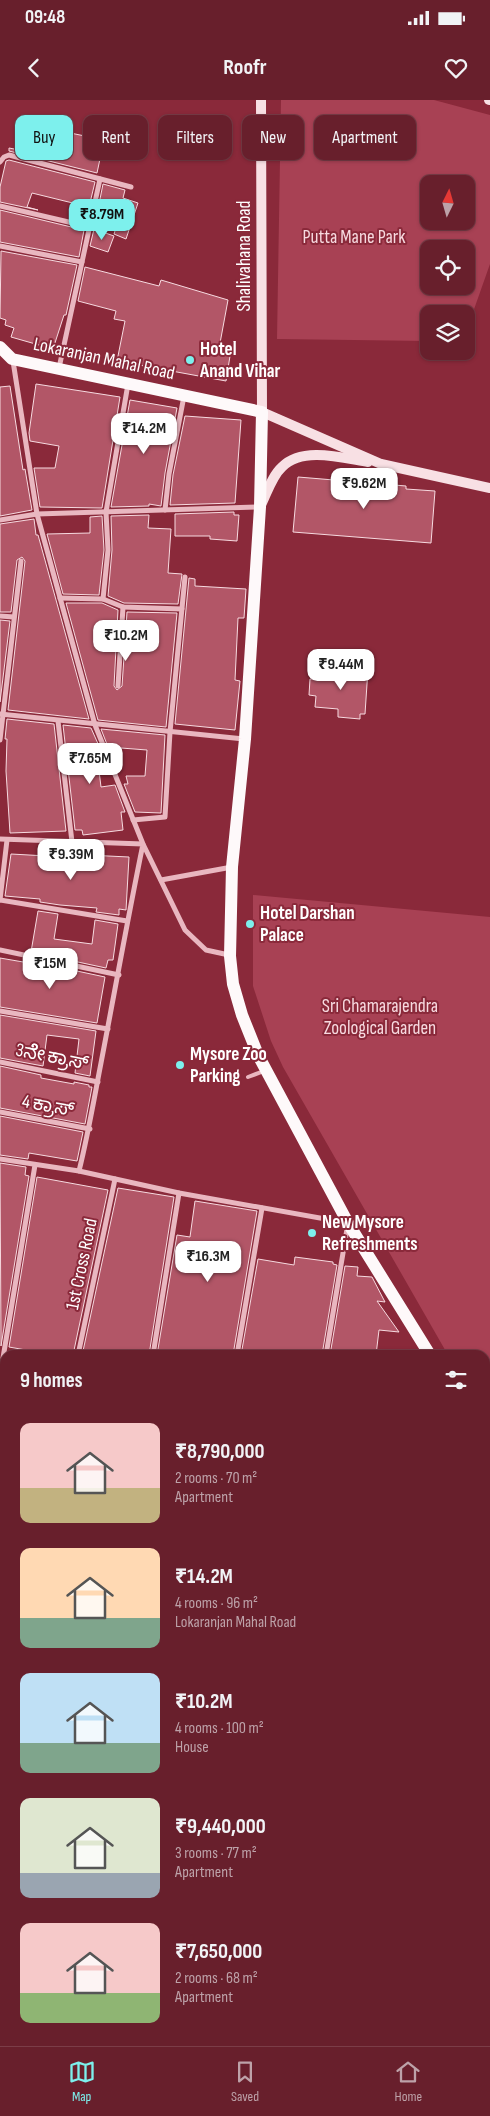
<!DOCTYPE html>
<meta charset="utf-8">
<style>
:root{--surface:#681f2c;--page:#702c38;--text:#f1f3f6;--muted:#bda2a9;--line:#7b3d48;--accent:#7df0ed}
body{margin:0;font-family:"Sofia Sans Condensed","Noto Sans Kannada",sans-serif;background:var(--page);color:var(--text);height:100vh;display:flex;flex-direction:column;font-size:19px;white-space:nowrap}
*{box-sizing:border-box;margin:0}
p{font-size:16px;color:var(--muted)}
.icon{flex:none;width:28px;height:28px;fill:none;stroke:currentColor;stroke-width:2;stroke-linecap:round;stroke-linejoin:round}
.map{position:relative;flex:1;overflow:hidden}
.details{position:absolute;left:0px;top:1250px;width:490px;height:696px;display:flex;flex-direction:column;background:var(--surface);border-radius:15px 15px 0 0;box-shadow:0 1px 4px #0004,0 0 0 1px var(--line)}
.details>*{flex:none}
.hud{position:absolute;left:15px;top:15px;width:460px;height:45px;display:flex;gap:10px}
.needle{width:32px;rotate:5deg}
.fabs{position:absolute;left:420px;top:75px;display:grid;gap:10px}
.fabs a{display:grid;place-items:center;width:55px;height:55px;border-radius:10px;background:var(--surface);box-shadow:0 1px 4px #0004,0 0 0 1px var(--line);font-size:25px}
.price{position:absolute;translate:-50% -42px;padding:0 11px;border-radius:10px;background:#fff;color:#222;font-size:16px;line-height:32px;filter:drop-shadow(0 1px 2px #0008)}
.price::after{content:'';position:absolute;left:50%;top:30px;width:15px;height:11px;margin-left:-8px;background:inherit;clip-path:polygon(0 0,100% 0,50% 100%)}
.price.active{background:var(--accent);color:#111}
ul{padding:0;list-style:none}
li{display:flex;align-items:center;gap:15px;height:125px;padding:0 20px}
li span{display:grid;place-items:center;flex:none;width:140px;height:100px;border-radius:10px;color:#555}
li>.icon{margin-inline-start:auto}
span .icon{width:60px;height:60px;fill:#fffc;stroke-width:1}
li b{font-size:21px}
h2{display:flex;justify-content:space-between;align-items:center;height:60px;padding:0 20px;font-size:21px}
.pill{padding:0 18px;border-radius:10px;background:var(--surface);box-shadow:0 1px 4px #0004,0 0 0 1px var(--line);font-size:18px;line-height:45px}
.pill.active{background:var(--accent);color:#111}
.status{display:flex;justify-content:space-between;align-items:center;height:35px;padding:0 25px;background:var(--surface);direction:ltr}
.status svg{height:14px;fill:currentColor}
header{display:flex;justify-content:space-between;align-items:center;height:65px;padding:0 20px;background:var(--surface);font-size:22px;font-weight:700}
.tabs{display:flex;justify-content:space-around;align-items:center;height:70px;border-top:1px solid var(--line);background:var(--surface);font-size:14px;color:var(--muted)}
.tabs a{display:grid;justify-items:center;gap:2px}
.tabs .active{color:var(--accent)}
.map>svg:first-child{display:block}
</style>
<div class="status"><b>09:48</b><svg viewBox="0 0 49 12"><path d="M0 12V9h3v3zM5 12V6h3v6zM10 12V3h3v9zM15 12V0h3v12zM26 1h20v11H26zM47 4h2v5h-2z"/></svg></div>
<header><svg class="icon" aria-label="back" viewBox="0 0 24 24"><path d="M15 5l-7 7 7 7"/></svg>Roofr<svg class="icon" aria-label="heart" viewBox="0 0 24 24"><path d="M12 20l-8-8c-3-5 5-10 8-4 3-6 11-1 8 4z"/></svg></header>
<div class="map">
<svg width="490" height="1946" viewBox="0 0 490 1946">
<rect width="100%" height="100%" fill="#8a293a"/>
<g fill="#a84154" fill-rule="evenodd">
<path d="M 281,0 L 434,0 L 490,15 L 490,164 L 466,232 L 466,214 L 429,214 L 429,241 L 277,239 ZM 429,84 L 466,84 L 466,121 L 429,121 ZM 429,149 L 466,149 L 466,186 L 429,186 Z"/>
<path d="M 253,795 L 490,817 L 490,1329 L 485,1320 L 485,1255 L 448,1255 L 283,967 L 271,941 L 253,886 Z"/>
</g>
<g fill="none" stroke-linecap="round" stroke-linejoin="round">
<g stroke="#e9abb8" stroke-width="4.5">
<path d="M 485,1752 L 490,1751"/>
<path d="M 0,1857 L 5,1855"/>
</g>
</g>
<g fill="#b25667" stroke="#f7dae0">
<path d="M 56,30 L 104,40 L 97,73 L 9,51 L 9,48 L 50,56 Z"/>
<path d="M 9,60 L 95,82 L 89,107 L 32,93 L 27,107 L 38,110 L 0,102 L 0,87 L 6,61 Z"/>
<path d="M 103,84 L 125,90 L 123,98 L 138,103 L 126,139 L 114,134 L 120,115 L 98,109 Z"/>
<path d="M 0,110 L 84,130 L 79,157 L 0,142 Z"/>
<path d="M 94,129 L 114,136 L 108,152 L 90,146 Z"/>
<path d="M 1,151 L 77,165 L 66,215 L 64,215 L 53,249 L 11,237 L 14,228 L 5,225 L 6,220 L 0,218 Z"/>
<path d="M 85,167 L 159,186 L 161,180 L 228,200 L 218,254 L 230,256 L 226,281 L 117,261 L 125,221 L 114,219 L 116,211 L 78,201 Z"/>
<path d="M 36,284 L 120,297 L 102,408 L 40,407 L 34,368 L 55,368 L 59,346 L 30,341 L 29,333 Z"/>
<path d="M 10,286 L 23,370 L 25,369 L 32,410 L 0,416 L 0,287 Z"/>
<path d="M 130,300 L 177,308 L 165,373 L 161,406 L 149,404 L 149,406 L 111,407 Z"/>
<path d="M 185,316 L 241,320 L 235,403 L 170,405 L 173,375 Z"/>
<path d="M 298,377 L 406,386 L 406,389 L 435,391 L 431,443 L 293,432 Z"/>
<path d="M 234,412 L 234,415 L 239,415 L 237,441 L 210,439 L 210,436 L 175,436 L 175,414 Z"/>
<path d="M 149,415 L 148,428 L 171,429 L 168,473 L 182,474 L 178,504 L 124,503 L 108,496 L 112,450 L 111,416 Z"/>
<path d="M 102,416 L 104,450 L 99,495 L 63,494 L 47,434 L 90,433 L 90,417 Z"/>
<path d="M 34,419 L 36,435 L 38,435 L 89,619 L 8,610 L 25,461 L 22,457 L 17,460 L 11,512 L 0,512 L 0,424 Z"/>
<path d="M 189,478 L 195,479 L 195,486 L 246,489 L 244,518 L 238,518 L 235,580 L 240,581 L 235,630 L 175,624 Z"/>
<path d="M 66,503 L 102,503 L 118,510 L 114,586 L 117,590 L 122,586 L 127,512 L 177,513 L 166,627 L 98,620 Z"/>
<path d="M 0,520 L 10,521 L 0,602 Z"/>
<path d="M 357,568 L 368,569 L 365,614 L 360,614 L 360,619 L 338,617 L 338,609 L 315,607 L 316,596 L 309,595 L 310,579 L 316,579 L 316,569 L 357,572 Z"/>
<path d="M 7,619 L 54,624 L 66,731 L 10,733 L 6,671 L 7,639 L 5,639 Z"/>
<path d="M 63,625 L 91,628 L 99,646 L 96,646 L 101,687 L 115,685 L 125,712 L 121,712 L 123,730 L 83,735 L 82,730 L 75,730 Z"/>
<path d="M 101,629 L 165,635 L 161,713 L 135,712 L 124,684 L 128,684 L 126,676 L 145,676 L 147,650 L 108,647 Z"/>
<path d="M 11,754 L 47,756 L 47,754 L 86,760 L 87,755 L 129,757 L 126,810 L 119,809 L 119,815 L 96,812 L 97,808 L 60,805 L 40,802 L 40,799 L 5,796 Z"/>
<path d="M 38,811 L 58,814 L 54,839 L 92,844 L 95,820 L 118,824 L 113,860 L 108,860 L 106,868 L 31,852 Z"/>
<path d="M 0,858 L 29,863 L 30,861 L 105,877 L 97,923 L 0,907 Z"/>
<path d="M 0,915 L 96,931 L 90,976 L 75,973 L 79,939 L 47,935 L 43,966 L 0,958 Z"/>
<path d="M 0,966 L 41,975 L 41,978 L 74,984 L 74,982 L 89,985 L 89,987 L 92,987 L 85,1024 L 0,1008 Z"/>
<path d="M 0,1016 L 83,1032 L 77,1061 L 29,1053 L 28,1059 L 0,1055 Z"/>
<path d="M 0,1063 L 26,1067 L 25,1075 L 29,1076 L 1,1246 Z"/>
<path d="M 37,1077 L 108,1090 L 73,1255 L 54,1255 L 9,1247 Z"/>
<path d="M 118,1088 L 174,1097 L 149,1255 L 109,1255 L 83,1251 Z"/>
<path d="M 195,1101 L 257,1111 L 233,1255 L 157,1255 L 177,1135 L 190,1137 Z"/>
<path d="M 295,1157 L 333,1162 L 333,1164 L 337,1165 L 322,1255 L 241,1255 L 258,1159 L 294,1165 Z"/>
<path d="M 345,1166 L 358,1167 L 357,1176 L 372,1177 L 385,1202 L 377,1201 L 399,1232 L 379,1230 L 376,1255 L 330,1255 Z"/>
</g>
<g fill="none" stroke-linecap="round" stroke-linejoin="round">
<path stroke="#e9b7c0" stroke-width="4" d="M 248,977 L 264,971"/>
<g stroke="#e9b7c0" stroke-width="5">
<path d="M 0,62 L 4,57 L 9,55 L 131,87"/>
<path d="M 0,106 L 90,127"/>
<path d="M 0,146 L 82,162"/>
<path d="M 13,261 L 37,414 L 95,625 L 143,744 L 185,830 L 206,850 L 229,855"/>
<path d="M 59,268 L 100,79"/>
<path d="M 165,410 L 169,374 L 184,296"/>
<path d="M 0,420 L 37,414 L 259,407"/>
<path d="M 60,498 L 103,499 L 123,507 L 182,509"/>
<path d="M 103,499 L 108,450 L 106,412 L 128,284"/>
<path d="M 0,516 L 14,517"/>
<path d="M 118,586 L 123,507"/>
<path d="M 0,614 L 244,639"/>
<path d="M 58,621 L 72,742"/>
<path d="M 0,640 L 21,461"/>
<path d="M 133,720 L 165,717 L 170,632 L 185,477"/>
<path d="M 0,739 L 143,744 C 128,817 115,890 101,963 C 94,999 88,1035 79,1071"/>
<path d="M 161,780 L 232,767"/>
<path d="M 0,800 L 127,821"/>
<path d="M 0,800 L 7,740"/>
<path d="M 0,850 L 119,875"/>
<path d="M 0,911 L 108,929"/>
<path d="M 0,962 L 98,982"/>
<path d="M 0,1012 L 90,1029"/>
<path d="M 0,1059 L 79,1071 L 179,1093 L 348,1123 L 326,1255"/>
<path d="M 78,1255 L 115,1079"/>
<path d="M 153,1255 L 179,1093"/>
<path d="M 237,1255 L 262,1108"/>
<path d="M 3,1258 L 35,1065"/>
<path d="M 0,1359 L 5,1368"/>
<path d="M 0,1421 L 5,1429"/>
<path d="M 0,1500 L 5,1498"/>
<path d="M 485,1604 L 490,1605"/>
<path d="M 0,1608 L 5,1605"/>
<path d="M 0,1691 L 5,1688"/>
<path d="M 485,1719 L 490,1718"/>
<path d="M 0,1747 L 5,1755"/>
<path d="M 485,1765 L 490,1764"/>
<path d="M 485,1859 L 490,1819"/>
<path d="M 224,1941 L 225,1946"/>
</g>
<g stroke="#f8e0e4" stroke-width="10">
<path d="M 261,0 L 262,312 L 381,364 L 490,388"/>
<path d="M 489,0 L 490,0"/>
<path d="M 261,405 C 267,393 272,376 282,367 C 302,346 343,358 368,362"/>
<path d="M 485,1905 L 490,1905"/>
<path d="M 485,1918 L 490,1918"/>
<path d="M 0,1924 L 5,1924"/>
<path d="M 0,1939 L 5,1938"/>
</g>
<g stroke="#fef9fa" stroke-width="12">
<path d="M 0,247 L 12,259 L 262,312 L 260,407 L 245,639 L 232,767 L 230,856 L 233,884 L 242,915 L 258,955 L 348,1123 L 430,1255"/>
<path d="M 485,1347 L 490,1357"/>
</g>
</g>
<g fill="#7df0ed" stroke="#8a293a" stroke-width="2">
<circle cx="190" cy="260" r="5"/>
<circle cx="250" cy="824" r="5"/>
<circle cx="180" cy="965" r="5"/>
<circle cx="312" cy="1133" r="5"/>
</g>
<g text-anchor="middle" dominant-baseline="central" stroke-width="4" stroke-linejoin="round" paint-order="stroke">
<g font-size="19" fill="#f7dae0" stroke="#8a293a">
<text x="354" y="137">Putta Mane Park</text>
<text x="380" y="906">Sri Chamarajendra<tspan x="380" dy="22">Zoological Garden</tspan></text>
</g>
<g font-size="19" fill="#fff" stroke="#8a293a">
<text transform="translate(244 156) rotate(-90)">Shalivahana Road</text>
<text transform="translate(104 259) rotate(12)">Lokaranjan Mahal Road</text>
<text transform="translate(52 957) rotate(11)">3ನೆೇ ಕ್ರಾಸ್</text>
<text transform="translate(48 1006) rotate(10)">4 ಕ್ರಾಸ್</text>
<text transform="translate(82 1164) rotate(-78)">1st Cross Road</text>
</g>
<g font-size="19" font-weight="bold" fill="#fff" stroke="#8a293a" text-anchor="start">
<text x="200" y="249">Hotel<tspan x="200" dy="22">Anand Vihar</tspan></text>
<text x="260" y="813">Hotel Darshan<tspan x="260" dy="22">Palace</tspan></text>
<text x="190" y="954">Mysore Zoo<tspan x="190" dy="22">Parking</tspan></text>
<text x="322" y="1122">New Mysore<tspan x="322" dy="22">Refreshments</tspan></text>
</g>
</g>
</svg>
<div class="fabs">
<a><svg class="needle" viewBox="-14 -14 28 28"><path d="M0-13l5 13h-10z" fill="#e53935"/><path d="M0 13l5-13h-10z" fill="#bda2a9"/></svg></a>
<a><svg class="icon" aria-label="locate" viewBox="0 0 24 24"><circle cx="12" cy="12" r="6"/><path d="M12 2v4M12 18v4M2 12h4M18 12h4"/></svg></a>
<a><svg class="icon" aria-label="layers" viewBox="0 0 24 24"><path d="M12 4l9 5-9 5-9-5zM3 14l9 5 9-5"/></svg></a>
</div>
<b class="price active" style="left:102px;top:141px">₹8.79M</b>
<b class="price" style="left:144px;top:355px">₹14.2M</b>
<b class="price" style="left:364px;top:410px">₹9.62M</b>
<b class="price" style="left:126px;top:562px">₹10.2M</b>
<b class="price" style="left:341px;top:591px">₹9.44M</b>
<b class="price" style="left:90px;top:685px">₹7.65M</b>
<b class="price" style="left:71px;top:781px">₹9.39M</b>
<b class="price" style="left:50px;top:890px">₹15M</b>
<b class="price" style="left:208px;top:1183px">₹16.3M</b>
<div class="hud">
<a class="pill active">Buy</a>
<a class="pill">Rent</a>
<a class="pill">Filters</a>
<a class="pill">New</a>
<a class="pill">Apartment</a>
</div>
<section class="details">
<h2>9 homes<svg class="icon" aria-label="filters" viewBox="0 0 24 24"><path d="M4 7h16M4 17h16"/><circle cx="9" cy="7" r="2"/><circle cx="15" cy="17" r="2"/></svg></h2>
<ul>
<li><span style="background:linear-gradient(#f6c9c9 65%,#c2b280 0)"><svg class="icon" aria-label="home" viewBox="0 0 24 24"><path d="M3 11l9-7 9 7M6 9v11h12V9"/></svg></span><div><b>₹8,790,000</b><p>2 rooms · 70 m²</p><p>Apartment</p></div></li>
<li><span style="background:linear-gradient(#ffd9b3 70%,#7fa58c 0)"><svg class="icon" aria-label="home" viewBox="0 0 24 24"><path d="M3 11l9-7 9 7M6 9v11h12V9"/></svg></span><div><b>₹14.2M</b><p>4 rooms · 96 m²</p><p>Lokaranjan Mahal Road</p></div></li>
<li><span style="background:linear-gradient(#bfe0f5 70%,#7fa58c 0)"><svg class="icon" aria-label="home" viewBox="0 0 24 24"><path d="M3 11l9-7 9 7M6 9v11h12V9"/></svg></span><div><b>₹10.2M</b><p>4 rooms · 100 m²</p><p>House</p></div></li>
<li><span style="background:linear-gradient(#dfe7d0 75%,#9aa5b1 0)"><svg class="icon" aria-label="home" viewBox="0 0 24 24"><path d="M3 11l9-7 9 7M6 9v11h12V9"/></svg></span><div><b>₹9,440,000</b><p>3 rooms · 77 m²</p><p>Apartment</p></div></li>
<li><span style="background:linear-gradient(#f6c9c9 70%,#8fb573 0)"><svg class="icon" aria-label="home" viewBox="0 0 24 24"><path d="M3 11l9-7 9 7M6 9v11h12V9"/></svg></span><div><b>₹7,650,000</b><p>2 rooms · 68 m²</p><p>Apartment</p></div></li>
</ul>
</section>
</div>
<nav class="tabs">
<a class="active"><svg class="icon" aria-label="map" viewBox="0 0 24 24"><path d="M3 6l6-2 6 2 6-2v14l-6 2-6-2-6 2zM9 4v14M15 6v14"/></svg>Map</a>
<a><svg class="icon" aria-label="saved" viewBox="0 0 24 24"><path d="M7 4h10v16l-5-4-5 4z"/></svg>Saved</a>
<a><svg class="icon" aria-label="home" viewBox="0 0 24 24"><path d="M3 11l9-7 9 7M6 9v11h12V9"/></svg>Home</a>
</nav>
